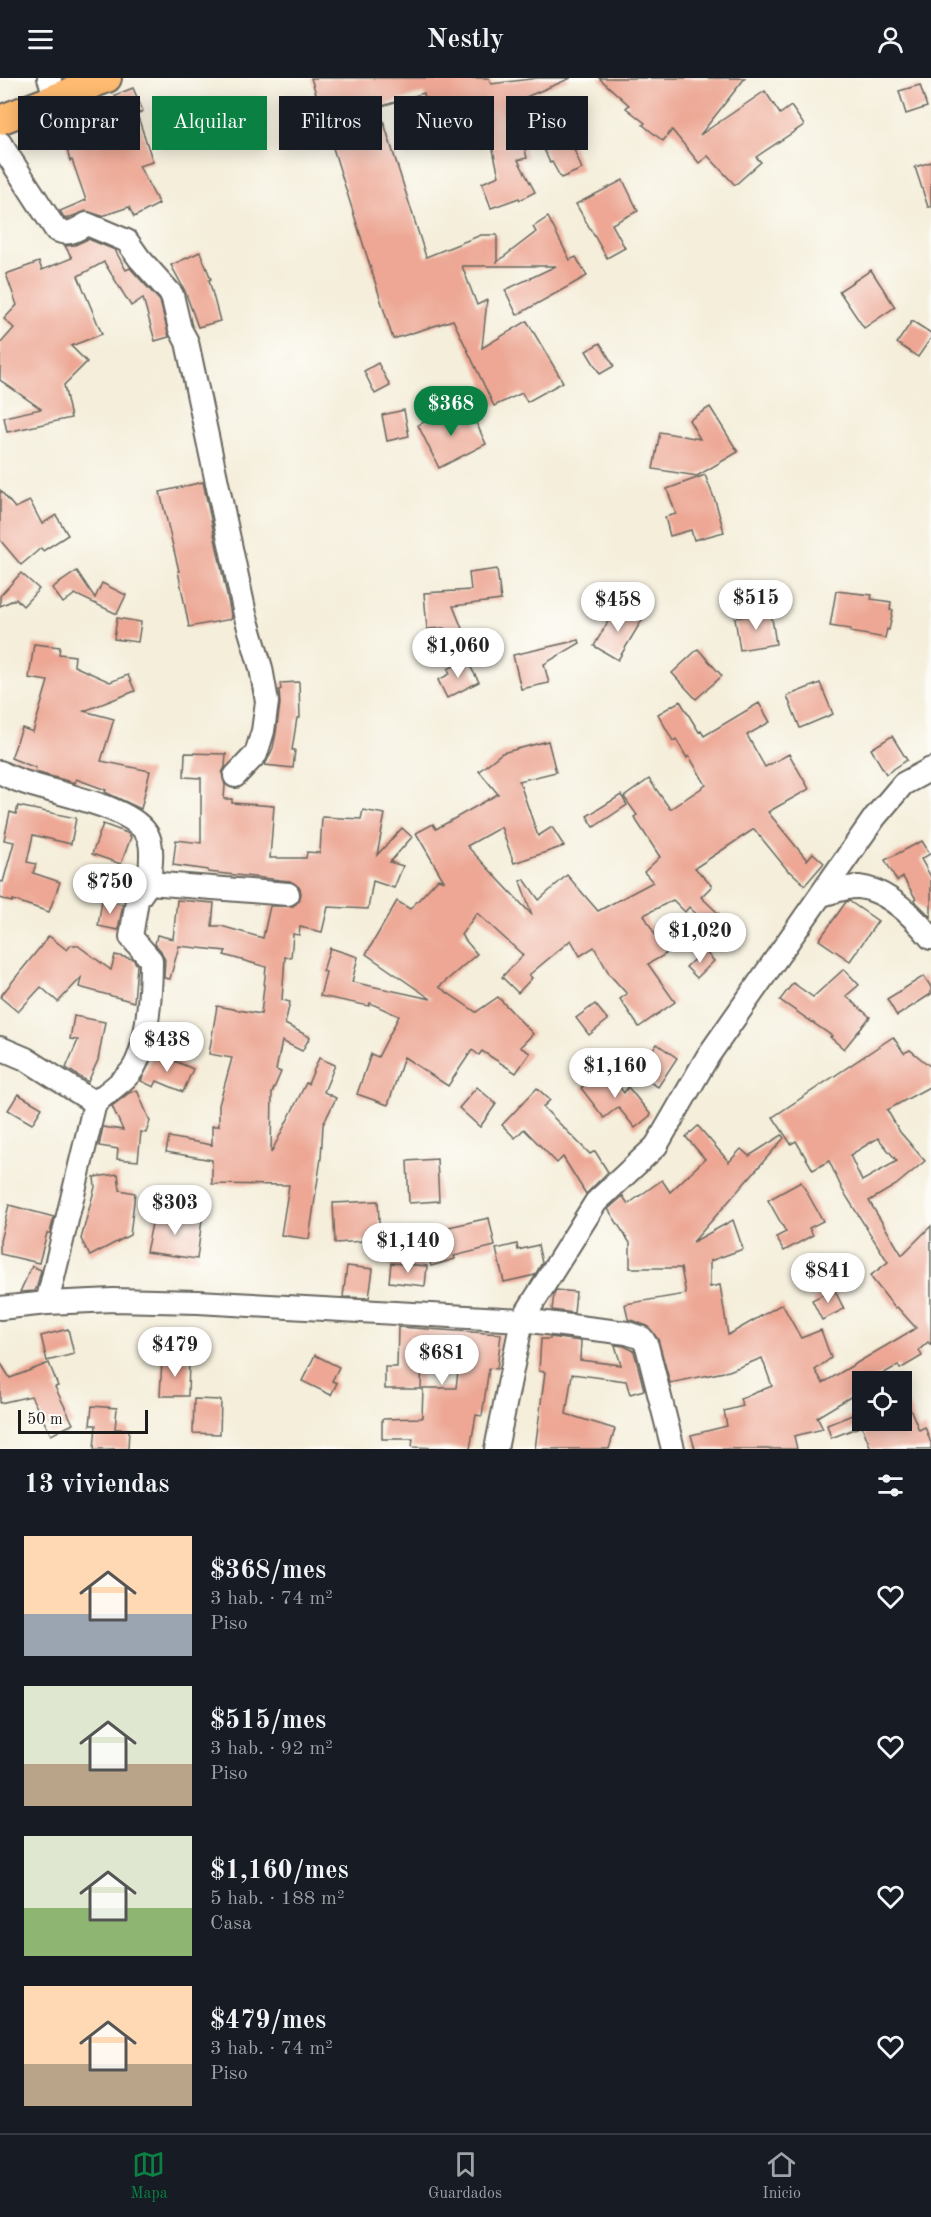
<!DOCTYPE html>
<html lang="es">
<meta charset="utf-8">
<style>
:root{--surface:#171b24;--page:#242831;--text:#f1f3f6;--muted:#9ea1a6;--line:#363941;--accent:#0b8043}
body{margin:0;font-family:"Old Standard TT",serif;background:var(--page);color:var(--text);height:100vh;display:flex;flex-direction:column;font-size:22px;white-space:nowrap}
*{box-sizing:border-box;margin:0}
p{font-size:20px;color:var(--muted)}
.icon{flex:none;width:33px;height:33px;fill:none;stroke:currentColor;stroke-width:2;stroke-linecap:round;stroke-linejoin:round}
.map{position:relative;height:1371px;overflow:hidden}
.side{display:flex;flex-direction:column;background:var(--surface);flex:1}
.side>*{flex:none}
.banner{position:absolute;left:18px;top:18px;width:600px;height:54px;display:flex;gap:12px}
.fabs{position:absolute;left:852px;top:1293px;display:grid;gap:12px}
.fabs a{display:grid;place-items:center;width:60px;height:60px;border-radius:0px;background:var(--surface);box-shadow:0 3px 15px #0003;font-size:30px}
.scale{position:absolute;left:18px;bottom:15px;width:130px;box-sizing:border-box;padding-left:6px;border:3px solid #1c1c1c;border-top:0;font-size:16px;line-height:21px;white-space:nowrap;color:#1c1c1c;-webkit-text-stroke:4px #fdfcf7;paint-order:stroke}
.price{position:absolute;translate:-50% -51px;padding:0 14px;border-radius:21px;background:#fff;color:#222;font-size:20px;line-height:39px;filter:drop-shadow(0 2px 3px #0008)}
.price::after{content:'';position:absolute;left:50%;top:36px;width:18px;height:14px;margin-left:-9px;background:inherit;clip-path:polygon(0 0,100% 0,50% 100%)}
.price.active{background:var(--accent);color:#fff}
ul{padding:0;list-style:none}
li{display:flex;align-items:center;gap:18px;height:150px;padding:0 24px}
li span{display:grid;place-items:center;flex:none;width:168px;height:120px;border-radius:0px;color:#555}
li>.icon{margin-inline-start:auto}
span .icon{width:72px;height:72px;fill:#fffc;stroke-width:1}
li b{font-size:26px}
h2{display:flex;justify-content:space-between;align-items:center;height:72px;padding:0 24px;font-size:26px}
.chip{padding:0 21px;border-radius:0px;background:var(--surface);box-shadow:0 3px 15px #0003;font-size:21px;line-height:54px}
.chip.active{background:var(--accent);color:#fff}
header{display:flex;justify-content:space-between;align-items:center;height:78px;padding:0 24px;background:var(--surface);font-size:27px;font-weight:800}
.tab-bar{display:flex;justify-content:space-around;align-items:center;height:84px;border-top:2px solid var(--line);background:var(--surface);font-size:16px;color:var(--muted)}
.tab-bar a{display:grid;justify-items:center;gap:3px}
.tab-bar .active{color:var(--accent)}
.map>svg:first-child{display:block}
</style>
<header><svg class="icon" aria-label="menu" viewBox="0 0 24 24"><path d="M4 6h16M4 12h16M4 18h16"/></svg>Nestly<svg class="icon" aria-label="person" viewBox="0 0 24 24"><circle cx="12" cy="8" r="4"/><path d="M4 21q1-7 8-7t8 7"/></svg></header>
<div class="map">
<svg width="931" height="1371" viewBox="0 0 931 1371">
<rect width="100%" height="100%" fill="#fdfcf7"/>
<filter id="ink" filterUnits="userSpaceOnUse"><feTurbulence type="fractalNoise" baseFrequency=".0167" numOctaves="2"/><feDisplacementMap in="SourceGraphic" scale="12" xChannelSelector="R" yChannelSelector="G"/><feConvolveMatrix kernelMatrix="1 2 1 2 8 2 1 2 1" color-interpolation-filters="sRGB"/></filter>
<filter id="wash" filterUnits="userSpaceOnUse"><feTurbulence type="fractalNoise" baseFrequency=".008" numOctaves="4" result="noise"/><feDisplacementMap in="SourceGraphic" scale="24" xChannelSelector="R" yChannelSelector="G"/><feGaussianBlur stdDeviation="1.35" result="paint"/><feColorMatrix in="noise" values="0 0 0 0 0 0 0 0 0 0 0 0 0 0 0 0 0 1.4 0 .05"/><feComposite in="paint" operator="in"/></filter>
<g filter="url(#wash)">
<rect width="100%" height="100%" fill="#f4eeda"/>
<g id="blocks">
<g fill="#eda794" fill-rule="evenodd">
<path d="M 311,0 L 489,0 L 491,6 L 538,0 L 571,0 L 526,19 L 526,26 L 515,28 L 527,80 L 518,82 L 535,114 L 520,122 L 519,120 L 491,130 L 482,105 L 499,98 L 487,46 L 452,50 L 450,27 L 427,31 L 424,15 L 379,29 L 426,179 L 481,157 L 497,157 L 497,184 L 536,154 L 533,149 L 548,139 L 570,182 L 576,179 L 587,198 L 517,237 L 505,212 L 556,188 L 462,188 L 477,227 L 487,222 L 482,270 L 527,243 L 563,304 L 527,324 L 522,315 L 494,328 L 453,242 L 393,261 Z"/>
<path d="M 599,0 L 745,0 L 700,57 L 765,13 L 780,36 L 791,28 L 804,47 L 756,79 L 761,84 L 735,107 L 708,78 L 699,85 L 672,52 L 663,63 L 643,47 L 645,45 L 626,30 L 629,27 Z"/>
<path d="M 920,7 L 927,29 L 906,36 L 899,13 Z"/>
<path d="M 133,10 L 143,33 L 137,36 L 153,84 L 139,88 L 159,126 L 134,139 L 129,129 L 102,138 L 86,133 L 65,141 L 60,133 L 86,122 L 72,82 L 70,83 L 59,40 L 97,30 L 117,20 L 115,17 Z"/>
<path d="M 569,59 L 582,91 L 561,100 L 552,84 L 550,85 L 543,69 Z"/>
<path d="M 931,84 L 931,129 L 928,129 L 915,89 Z"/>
<path d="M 623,102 L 638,133 L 612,146 L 625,170 L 607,180 L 576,126 Z"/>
<path d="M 88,161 L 115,172 L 126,192 L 130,190 L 160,223 L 169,259 L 155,263 L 143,220 L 131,228 L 104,184 L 78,198 L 102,256 L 71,268 L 87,284 L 64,307 L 71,340 L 7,354 L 4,339 L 41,331 L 0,302 L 0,266 L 14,250 L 4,241 L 17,227 L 6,196 L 39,184 L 42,192 L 72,180 L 65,168 L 75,167 Z"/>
<path d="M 200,174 L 211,201 L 209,202 L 220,243 L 198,249 L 185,213 L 171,187 Z"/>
<path d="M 871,192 L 895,229 L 864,250 L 839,213 Z"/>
<path d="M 912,243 L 931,255 L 931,260 L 918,279 L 897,265 Z"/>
<path d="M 600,265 L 614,288 L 600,296 L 586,273 Z"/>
<path d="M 378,285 L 390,308 L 375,316 L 364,293 Z"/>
<path d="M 454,329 L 462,346 L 474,340 L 486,366 L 439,390 L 418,347 Z"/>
<path d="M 710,329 L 738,374 L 697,398 L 653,391 L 660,354 L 700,361 L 689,342 Z"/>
<path d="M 404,332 L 409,358 L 387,363 L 382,337 Z"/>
<path d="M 705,397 L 716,425 L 724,454 L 694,462 L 691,452 L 670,458 L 665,439 L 676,436 L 667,411 Z"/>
<path d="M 203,404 L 232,541 L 189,549 L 178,493 L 179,493 L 160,414 Z"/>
<path d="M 0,412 L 15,430 L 30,423 L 42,446 L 56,437 L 68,457 L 43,473 L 41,470 L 21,487 L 0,462 Z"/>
<path d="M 497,491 L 501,522 L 453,528 L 468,565 L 454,572 L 444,550 L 427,551 L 424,515 L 471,512 L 469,495 Z"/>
<path d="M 77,493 L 95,520 L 102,505 L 126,517 L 117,536 L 75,516 L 63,525 L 52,510 Z"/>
<path d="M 21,495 L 39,511 L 23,528 L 16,521 L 0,528 L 0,518 Z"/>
<path d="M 836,513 L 872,517 L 871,521 L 891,524 L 890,532 L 893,532 L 889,552 L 887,551 L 885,560 L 850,554 L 851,551 L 830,548 Z"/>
<path d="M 617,528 L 642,542 L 618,582 L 594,568 Z"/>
<path d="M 771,534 L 776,566 L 740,572 L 735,540 Z"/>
<path d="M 117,540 L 141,544 L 138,564 L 114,561 Z"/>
<path d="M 579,562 L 580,565 L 544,586 L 549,605 L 521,611 L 513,577 Z"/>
<path d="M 34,566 L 60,569 L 59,576 L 75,578 L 74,588 L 110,604 L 128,597 L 135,613 L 84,633 L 114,641 L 101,683 L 150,693 L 141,731 L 105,714 L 106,712 L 76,701 L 75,705 L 39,695 L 35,694 L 36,690 L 11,680 L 22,650 L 33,654 L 48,603 L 29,600 Z"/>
<path d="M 698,571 L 722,598 L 696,621 L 672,595 Z"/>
<path d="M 466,581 L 479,604 L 447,620 L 438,602 L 450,596 L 448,591 Z"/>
<path d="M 299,604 L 300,640 L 297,640 L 292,672 L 295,672 L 293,690 L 265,687 L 273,670 L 276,655 L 280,626 L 279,612 L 281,611 L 280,605 Z"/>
<path d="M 820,605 L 833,636 L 800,650 L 787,618 Z"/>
<path d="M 680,623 L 699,654 L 701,653 L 704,658 L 759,625 L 770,644 L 747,657 L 765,689 L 789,676 L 809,711 L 768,734 L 807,782 L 813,775 L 824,785 L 805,807 L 790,793 L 789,794 L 754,751 L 695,790 L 712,808 L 701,819 L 738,854 L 727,865 L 689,829 L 685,834 L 673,822 L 644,837 L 666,876 L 648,886 L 675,924 L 639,949 L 620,921 L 627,916 L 610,897 L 594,869 L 580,878 L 571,862 L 529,897 L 532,900 L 518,915 L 502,899 L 523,877 L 477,835 L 461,857 L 477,876 L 439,909 L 476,934 L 498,919 L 533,956 L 520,969 L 530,975 L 516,995 L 482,973 L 479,977 L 472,972 L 448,1008 L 404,979 L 388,1027 L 357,1016 L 371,976 L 378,979 L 399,938 L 370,925 L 369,928 L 320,918 L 326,894 L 323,893 L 330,870 L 358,879 L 352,904 L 431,921 L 366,876 L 397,823 L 410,831 L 438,801 L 444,803 L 416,755 L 433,746 L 436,751 L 498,716 L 479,693 L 502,675 L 548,663 L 556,694 L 519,703 L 538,758 L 552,749 L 564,768 L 514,785 L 501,749 L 467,768 L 532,837 L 520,803 L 524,801 L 539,822 L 567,797 L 598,833 L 653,804 L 644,794 L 660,779 L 634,739 L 637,737 L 624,719 L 649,701 L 670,731 L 706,707 L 689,678 L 687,680 L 676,661 L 673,663 L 658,636 Z"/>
<path d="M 892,658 L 907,682 L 886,696 L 871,671 Z"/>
<path d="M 185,675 L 226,676 L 225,689 L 222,695 L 225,707 L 224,721 L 232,721 L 232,725 L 274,728 L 270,780 L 306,780 L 307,774 L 320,775 L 322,739 L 361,741 L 363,732 L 385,736 L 377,777 L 402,750 L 412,759 L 390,784 L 403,788 L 394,810 L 373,803 L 368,831 L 328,829 L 322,854 L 300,849 L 299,857 L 293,856 L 291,880 L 285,879 L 282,922 L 290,924 L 285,946 L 310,959 L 302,973 L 282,963 L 276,992 L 281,994 L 272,1015 L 271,1075 L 306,1005 L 308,1006 L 319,980 L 335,987 L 324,1014 L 336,1020 L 323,1047 L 321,1080 L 309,1161 L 281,1157 L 289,1107 L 212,1106 L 212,1082 L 166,1074 L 169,1059 L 212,1067 L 212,1048 L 219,1048 L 219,1027 L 232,980 L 209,976 L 217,928 L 261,936 L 266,889 L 224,877 L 226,873 L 179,868 L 170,901 L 164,900 L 165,882 L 161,873 L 155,866 L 157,857 L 173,861 L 177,822 L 214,825 L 212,848 L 221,848 L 263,860 L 270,828 L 293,828 L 299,823 L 301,816 L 300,810 L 290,803 L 208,794 L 208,792 L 173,787 L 176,762 L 201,765 L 201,700 L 184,699 Z"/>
<path d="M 621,717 L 627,727 L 594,749 L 587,738 Z"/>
<path d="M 18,728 L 76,740 L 71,766 L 33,757 L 27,784 L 36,786 L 33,795 L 60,804 L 49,834 L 13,822 L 12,824 L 0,820 L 0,803 L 3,804 L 14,764 L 4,762 L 10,734 L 16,736 Z"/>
<path d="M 103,746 L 127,755 L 131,759 L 121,786 L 92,776 Z"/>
<path d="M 922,763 L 930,776 L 921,781 L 931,799 L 931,839 L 914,822 L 916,821 L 903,799 L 897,803 L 885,782 Z"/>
<path d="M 102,822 L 123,826 L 118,852 L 98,848 Z"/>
<path d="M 849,823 L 878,843 L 850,883 L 819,862 L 846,824 Z"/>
<path d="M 49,858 L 67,872 L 71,867 L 77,867 L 111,892 L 115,877 L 133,881 L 137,887 L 134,924 L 79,909 L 81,900 L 58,924 L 41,909 L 18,934 L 0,919 Z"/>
<path d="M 704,872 L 714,883 L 697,900 L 686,889 Z"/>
<path d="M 844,891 L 859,907 L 846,918 L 870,939 L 844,971 L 830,959 L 832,958 L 780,922 L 793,905 L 813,919 Z"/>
<path d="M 924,898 L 931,909 L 931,916 L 897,938 L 887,921 Z"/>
<path d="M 595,926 L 608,942 L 589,957 L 576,940 Z"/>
<path d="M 74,938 L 105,944 L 98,982 L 88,1004 L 66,990 L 78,962 L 70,961 Z"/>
<path d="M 893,959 L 904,975 L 910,972 L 931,989 L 931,1008 L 887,1032 L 900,1054 L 925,1083 L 896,1107 L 869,1123 L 902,1177 L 931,1148 L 931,1267 L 928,1264 L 919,1272 L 922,1278 L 900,1291 L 898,1287 L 869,1304 L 862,1304 L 862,1312 L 817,1339 L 823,1351 L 794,1358 L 797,1371 L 695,1371 L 691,1357 L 727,1348 L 724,1333 L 743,1328 L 740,1321 L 772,1308 L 762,1280 L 729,1293 L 670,1305 L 658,1261 L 647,1248 L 628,1241 L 625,1226 L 686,1216 L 681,1190 L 630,1190 L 630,1165 L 608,1131 L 623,1118 L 628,1126 L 662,1102 L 670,1114 L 705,1081 L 686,1059 L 698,1048 L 729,1084 L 741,1071 L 749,1078 L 782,1057 L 784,1060 L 693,1164 L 733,1142 L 743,1171 L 710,1183 L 710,1209 L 720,1207 L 728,1257 L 782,1226 L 801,1260 L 821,1252 L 831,1280 L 815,1292 L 823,1305 L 916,1250 L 897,1229 L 895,1230 L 870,1198 L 888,1184 L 843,1113 L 829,1083 L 813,1092 L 796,1063 L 791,1066 L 773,1039 ZM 878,1060 L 897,1083 L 862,1103 L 850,1077 Z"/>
<path d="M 657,966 L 677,980 L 658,1009 L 637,996 Z"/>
<path d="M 154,974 L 193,991 L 183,1014 L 157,1003 L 154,1009 L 141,1003 Z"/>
<path d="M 606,991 L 624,1015 L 628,1009 L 651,1037 L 635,1050 L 618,1029 L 604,1040 L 581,1010 Z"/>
<path d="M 477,1009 L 496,1026 L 480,1049 L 459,1030 Z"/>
<path d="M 537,1010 L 550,1022 L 543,1029 L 590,1076 L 595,1073 L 608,1094 L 586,1116 L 563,1079 L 557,1085 L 524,1051 L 515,1060 L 502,1047 Z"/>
<path d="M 137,1012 L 150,1043 L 146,1055 L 141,1054 L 138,1083 L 117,1081 L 118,1071 L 99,1068 L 103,1049 L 123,1052 L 112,1028 L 129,1015 Z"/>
<path d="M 18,1016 L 42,1030 L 32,1046 L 8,1032 Z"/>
<path d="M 437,1081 L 439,1123 L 409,1125 L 407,1083 Z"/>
<path d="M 118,1096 L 120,1112 L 135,1115 L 130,1157 L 90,1178 L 81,1161 L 95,1109 L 94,1099 Z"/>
<path d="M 801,1104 L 823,1143 L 809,1150 L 813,1157 L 784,1173 L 776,1159 L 786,1154 L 768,1122 Z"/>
<path d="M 378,1123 L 380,1162 L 335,1165 L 333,1125 Z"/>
<path d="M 9,1127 L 54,1139 L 50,1155 L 47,1155 L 39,1185 L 0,1176 L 0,1163 Z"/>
<path d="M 154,1136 L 202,1141 L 197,1181 L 146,1174 Z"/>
<path d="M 489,1140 L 495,1168 L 454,1178 L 455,1181 L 431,1188 L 422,1155 Z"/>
<path d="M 517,1166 L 518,1172 L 538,1167 L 542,1185 L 535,1197 L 504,1204 L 496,1171 Z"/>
<path d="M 391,1185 L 427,1188 L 425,1208 L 389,1204 Z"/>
<path d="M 32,1188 L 41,1192 L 37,1208 L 35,1213 L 20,1214 Z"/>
<path d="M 347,1188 L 373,1191 L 369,1220 L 343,1219 Z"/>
<path d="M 834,1211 L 844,1231 L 822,1242 L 812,1222 Z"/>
<path d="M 556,1212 L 576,1214 L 574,1235 L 552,1232 L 554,1216 Z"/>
<path d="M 398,1249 L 501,1256 L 497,1291 L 489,1290 L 482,1338 L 476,1337 L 470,1371 L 412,1369 L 413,1361 L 382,1361 L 382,1341 L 422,1340 L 423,1310 L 456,1310 L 459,1285 L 422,1281 L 421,1311 L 385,1311 L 385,1289 L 397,1289 Z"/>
<path d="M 68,1251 L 74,1276 L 47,1283 L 41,1258 Z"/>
<path d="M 550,1259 L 581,1263 L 580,1282 L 621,1287 L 615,1267 L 624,1268 L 634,1273 L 644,1312 L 630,1316 L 626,1303 L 572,1296 L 566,1336 L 615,1351 L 609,1371 L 535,1371 L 545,1294 L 539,1293 L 541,1261 L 550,1261 Z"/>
<path d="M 315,1277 L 339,1289 L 332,1303 L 337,1305 L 331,1317 L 302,1303 Z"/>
<path d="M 162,1282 L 189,1283 L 188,1318 L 160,1318 Z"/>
<path d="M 0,1284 L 10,1300 L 49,1285 L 58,1308 L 55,1309 L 73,1346 L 51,1357 L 31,1318 L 0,1325 Z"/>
<path d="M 902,1311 L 919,1352 L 925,1349 L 931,1365 L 931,1371 L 871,1371 L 862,1348 L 831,1360 L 827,1347 L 862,1333 L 862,1342 L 902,1342 Z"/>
<path d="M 194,1321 L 221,1322 L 220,1356 L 193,1355 Z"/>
<path d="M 92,1328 L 117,1330 L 115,1351 L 129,1351 L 128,1371 L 94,1371 L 96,1347 L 90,1347 Z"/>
</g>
</g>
</g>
<g filter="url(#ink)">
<use href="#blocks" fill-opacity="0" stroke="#68665e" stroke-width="1.5"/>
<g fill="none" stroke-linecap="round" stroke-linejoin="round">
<g stroke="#68665e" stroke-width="26">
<g id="minor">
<path d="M 49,0 L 56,20"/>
<path d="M 0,65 L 56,152 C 69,158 76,152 87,146 L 127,163 L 139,180 L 172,217 L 180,251 L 187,264 L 245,536 L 261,590 L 267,624 L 263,653 L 256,676 L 235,698"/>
<path d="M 0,694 C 35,715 131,723 148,758 C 154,771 150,791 149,805"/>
<path d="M 822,817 C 832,814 848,808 859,809 C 887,812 914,839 931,860"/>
<path d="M 0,970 L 26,981 L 95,1025 L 47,1225"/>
<path d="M 95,1025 C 106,1015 128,1001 134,989 C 148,965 151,911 151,882 L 131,859 L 137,822 L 149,805 L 288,816"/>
<path d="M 0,1230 L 47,1225 L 113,1222 L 198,1224 L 522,1242 L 627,1255 L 642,1260 L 647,1268 L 673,1371"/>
<path d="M 496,1371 L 522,1242 L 596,1124 L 656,1068 L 708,978 L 875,739 L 903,706 L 931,691"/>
</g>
</g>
<g stroke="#68665e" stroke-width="32">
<path id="major" d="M 0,42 L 107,0"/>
</g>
<use href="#minor" stroke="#fff" stroke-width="22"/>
<use href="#major" stroke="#febb71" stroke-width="28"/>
</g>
</g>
</svg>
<div class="fabs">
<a><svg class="icon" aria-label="locate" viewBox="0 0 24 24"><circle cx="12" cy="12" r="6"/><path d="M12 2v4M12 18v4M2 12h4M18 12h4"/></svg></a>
</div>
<div class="scale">50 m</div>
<b class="price active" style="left:451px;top:359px">$368</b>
<b class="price" style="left:756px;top:553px">$515</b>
<b class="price" style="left:618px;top:555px">$458</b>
<b class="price" style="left:458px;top:601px">$1,060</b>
<b class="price" style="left:110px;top:837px">$750</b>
<b class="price" style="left:700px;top:886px">$1,020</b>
<b class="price" style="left:167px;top:995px">$438</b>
<b class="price" style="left:615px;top:1021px">$1,160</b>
<b class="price" style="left:175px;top:1158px">$303</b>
<b class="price" style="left:408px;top:1196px">$1,140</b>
<b class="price" style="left:828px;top:1226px">$841</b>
<b class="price" style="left:175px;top:1300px">$479</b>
<b class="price" style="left:442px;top:1308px">$681</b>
<div class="banner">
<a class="chip">Comprar</a>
<a class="chip active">Alquilar</a>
<a class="chip">Filtros</a>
<a class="chip">Nuevo</a>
<a class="chip">Piso</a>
</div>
</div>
<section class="side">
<h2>13 viviendas<svg class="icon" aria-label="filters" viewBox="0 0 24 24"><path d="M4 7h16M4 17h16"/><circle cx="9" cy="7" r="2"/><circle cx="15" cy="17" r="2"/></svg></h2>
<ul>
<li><span style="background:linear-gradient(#ffd9b3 65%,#9aa5b1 0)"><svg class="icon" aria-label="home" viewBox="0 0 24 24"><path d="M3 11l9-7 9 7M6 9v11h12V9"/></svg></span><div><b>$368/mes</b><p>3 hab. · 74 m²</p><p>Piso</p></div><svg class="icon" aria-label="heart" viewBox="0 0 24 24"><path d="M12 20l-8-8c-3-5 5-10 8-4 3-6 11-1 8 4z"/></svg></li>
<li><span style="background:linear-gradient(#dfe7d0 65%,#b9a48a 0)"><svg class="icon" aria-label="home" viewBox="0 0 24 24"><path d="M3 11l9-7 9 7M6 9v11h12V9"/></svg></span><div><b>$515/mes</b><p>3 hab. · 92 m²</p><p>Piso</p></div><svg class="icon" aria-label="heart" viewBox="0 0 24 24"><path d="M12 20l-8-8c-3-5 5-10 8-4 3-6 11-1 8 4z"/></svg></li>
<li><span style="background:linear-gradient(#dfe7d0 60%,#8fb573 0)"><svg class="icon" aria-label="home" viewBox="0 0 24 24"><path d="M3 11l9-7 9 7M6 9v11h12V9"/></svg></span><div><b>$1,160/mes</b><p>5 hab. · 188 m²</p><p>Casa</p></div><svg class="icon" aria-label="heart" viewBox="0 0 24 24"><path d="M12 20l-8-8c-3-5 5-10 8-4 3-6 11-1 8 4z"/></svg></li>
<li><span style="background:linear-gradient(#ffd9b3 65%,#b9a48a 0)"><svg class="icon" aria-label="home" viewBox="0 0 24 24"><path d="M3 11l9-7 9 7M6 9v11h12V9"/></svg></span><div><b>$479/mes</b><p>3 hab. · 74 m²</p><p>Piso</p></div><svg class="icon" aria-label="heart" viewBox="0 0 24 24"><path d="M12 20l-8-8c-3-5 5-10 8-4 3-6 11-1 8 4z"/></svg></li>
</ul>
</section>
<nav class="tab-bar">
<a class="active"><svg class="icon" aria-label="map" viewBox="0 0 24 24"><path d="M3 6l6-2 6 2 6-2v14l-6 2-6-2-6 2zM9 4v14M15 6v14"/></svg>Mapa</a>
<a><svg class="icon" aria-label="saved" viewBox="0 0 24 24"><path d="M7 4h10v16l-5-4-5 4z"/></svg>Guardados</a>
<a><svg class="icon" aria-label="home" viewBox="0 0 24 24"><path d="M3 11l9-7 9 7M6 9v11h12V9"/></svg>Inicio</a>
</nav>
